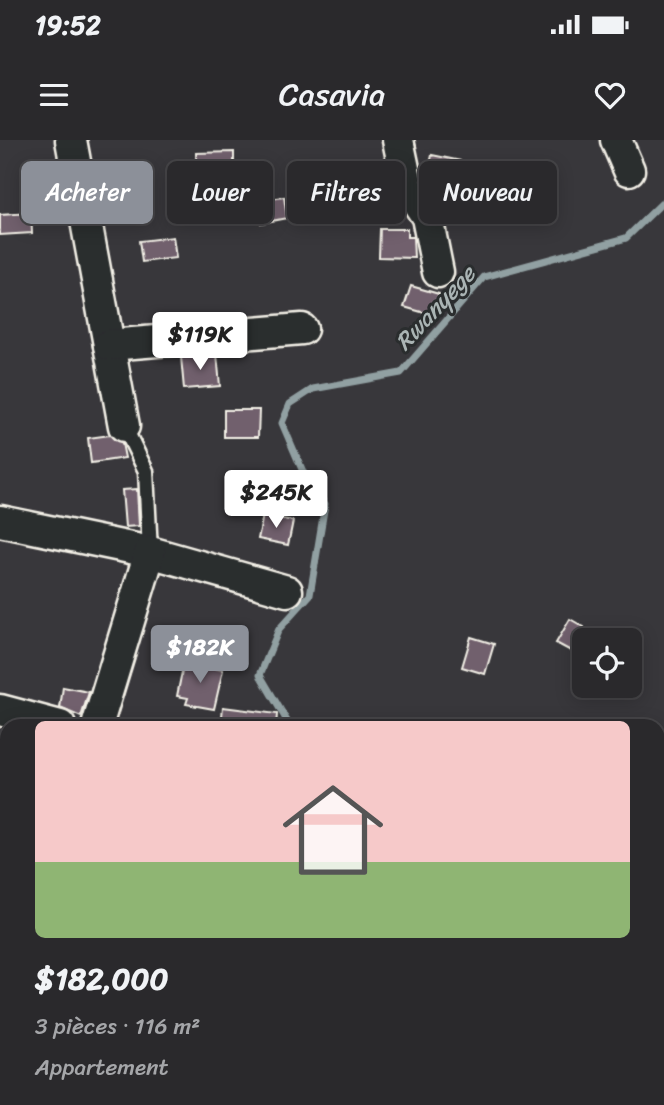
<!DOCTYPE html>
<html lang="fr">
<meta charset="utf-8">
<style>
:root{--surface:#2a292c;--page:#363538;--text:#f1f3f6;--muted:#a5a6a9;--line:#464548;--accent:#8c9099}
body{margin:0;font-family:Sriracha,sans-serif;background:var(--page);color:var(--text);height:100vh;display:flex;flex-direction:column;font-size:26px;white-space:nowrap}
*{box-sizing:border-box;margin:0}
p{font-size:23px;color:var(--muted)}
.icon{flex:none;width:38px;height:38px;fill:none;stroke:currentColor;stroke-width:2;stroke-linecap:round;stroke-linejoin:round}
.map{position:relative;flex:1;overflow:hidden}
.details{position:absolute;left:0px;top:579px;width:665px;height:387px;display:flex;flex-direction:column;background:var(--surface);border-radius:21px 21px 0 0;box-shadow:0 4px 18px #0003,0 0 0 2px var(--line)}
.details>*{flex:none}
.top-card{position:absolute;left:21px;top:21px;width:623px;height:63px;display:flex;gap:14px}
.controls{position:absolute;left:572px;top:488px;display:grid;gap:14px}
.controls a{display:grid;place-items:center;width:70px;height:70px;border-radius:10px;background:var(--surface);box-shadow:0 4px 18px #0003,0 0 0 2px var(--line);font-size:35px}
.price{position:absolute;translate:-50% -60px;padding:0 16px;border-radius:7px;background:#fff;color:#222;font-size:23px;line-height:46px;filter:drop-shadow(0 2px 4px #0008)}
.price::after{content:'';position:absolute;left:50%;top:42px;width:21px;height:16px;margin-left:-10px;background:inherit;clip-path:polygon(0 0,100% 0,50% 100%)}
.price.active{background:var(--accent);color:#fff}
ul{padding:0;list-style:none}
li{display:grid;align-content:center;gap:14px;height:371px;padding:0 35px}
li+li{border-top:2px solid var(--line)}
li span{display:grid;place-items:center;height:217px;border-radius:10px;color:#555}
li>.icon{margin-inline-start:auto}
span .icon{width:126px;height:126px;fill:#fffc;stroke-width:1}
li b{font-size:30px}
.chip{padding:0 24px;border-radius:10px;background:var(--surface);box-shadow:0 4px 18px #0003,0 0 0 2px var(--line);font-size:24px;line-height:63px}
.chip.active{background:var(--accent);color:#fff}
.status{display:flex;justify-content:space-between;align-items:center;height:49px;padding:0 35px;background:var(--surface);direction:ltr}
.status svg{height:19px;fill:currentColor}
header{display:flex;justify-content:space-between;align-items:center;height:91px;padding:0 35px;background:var(--surface);font-size:32px;font-weight:600}
.map>svg:first-child{display:block}
</style>
<div class="status"><b>19:52</b><svg viewBox="0 0 49 12"><path d="M0 12V9h3v3zM5 12V6h3v6zM10 12V3h3v9zM15 12V0h3v12zM26 1h20v11H26zM47 4h2v5h-2z"/></svg></div>
<header><svg class="icon" aria-label="menu" viewBox="0 0 24 24"><path d="M4 6h16M4 12h16M4 18h16"/></svg>Casavia<svg class="icon" aria-label="heart" viewBox="0 0 24 24"><path d="M12 20l-8-8c-3-5 5-10 8-4 3-6 11-1 8 4z"/></svg></header>
<div class="map">
<svg width="664" height="965" viewBox="0 0 664 965">
<rect width="100%" height="100%" fill="#38373b"/>
<filter id="ink" filterUnits="userSpaceOnUse"><feTurbulence type="fractalNoise" baseFrequency=".0143" numOctaves="2"/><feDisplacementMap in="SourceGraphic" scale="14" xChannelSelector="R" yChannelSelector="G"/><feConvolveMatrix kernelMatrix="1 2 1 2 8 2 1 2 1" color-interpolation-filters="sRGB"/></filter>
<g filter="url(#ink)">
<g fill="none" stroke-linecap="round" stroke-linejoin="round">
<g stroke="#91a0a2" stroke-width="7">
<path d="M 290,586 L 260,535 L 279,489 L 310,455 L 325,364 L 304,334 L 282,283 L 290,264 L 313,249 L 401,233 L 484,137 L 626,98 L 664,61"/>
<path d="M 77,965 L 77,959"/>
</g>
</g>
<g fill="#71616d" stroke="#f4f1e8" stroke-width="2">
<path d="M 234,12 L 234,50 L 197,52 L 196,13 Z"/>
<path d="M 432,15 L 461,21 L 455,45 L 427,39 Z"/>
<path d="M 284,57 L 287,78 L 261,83 L 258,61 Z"/>
<path d="M 31,73 L 32,93 L 0,95 L 0,75 Z"/>
<path d="M 380,89 L 407,89 L 407,97 L 413,97 L 414,118 L 379,117 Z"/>
<path d="M 173,97 L 176,118 L 142,122 L 139,101 Z"/>
<path d="M 411,146 L 439,154 L 432,175 L 404,167 Z"/>
<path d="M 217,214 L 220,246 L 184,249 L 181,217 Z"/>
<path d="M 224,270 L 259,270 L 258,297 L 224,297 Z"/>
<path d="M 110,295 L 122,303 L 125,318 L 91,323 L 88,298 Z"/>
<path d="M 137,349 L 139,386 L 125,387 L 122,350 Z"/>
<path d="M 263,375 L 293,381 L 288,405 L 258,399 Z"/>
<path d="M 570,479 L 584,487 L 584,518 L 556,503 Z"/>
<path d="M 471,497 L 494,504 L 485,534 L 462,527 Z"/>
<path d="M 184,522 L 223,530 L 214,569 L 186,564 L 188,558 L 177,556 Z"/>
<path d="M 63,547 L 89,552 L 81,577 L 60,568 Z"/>
<path d="M 223,567 L 277,574 L 276,586 L 221,586 Z"/>
</g>
<g fill="none" stroke-linecap="round" stroke-linejoin="round">
<g stroke="#f4f1e8" stroke-width="19">
<path id="service" d="M 124,286 L 146,331 L 150,412"/>
</g>
<g stroke="#f4f1e8" stroke-width="35">
<g id="minor">
<path d="M 71,0 L 124,286"/>
<path d="M 398,0 L 408,48 L 427,77 L 438,132"/>
<path d="M 616,0 L 629,30"/>
<path d="M 109,205 L 302,189"/>
<path d="M 0,381 L 150,412 L 287,451"/>
<path d="M 0,570 L 60,586"/>
<path d="M 97,586 L 150,412"/>
<path d="M 0,899 L 7,903"/>
</g>
</g>
<use href="#service" stroke="#2a2d2e" stroke-width="14"/>
<use href="#minor" stroke="#2a2d2e" stroke-width="30"/>
</g>
</g>
<g text-anchor="middle" dominant-baseline="central" stroke-width="6" stroke-linejoin="round" paint-order="stroke">
<g font-size="24" font-style="italic" fill="#aab4b4" stroke="#2a2d2e">
<text transform="translate(435 168) rotate(-47)">Rwanyege</text>
</g>
</g>
</svg>
<div class="controls">
<a><svg class="icon" aria-label="locate" viewBox="0 0 24 24"><circle cx="12" cy="12" r="6"/><path d="M12 2v4M12 18v4M2 12h4M18 12h4"/></svg></a>
</div>
<b class="price" style="left:200px;top:232px">$119K</b>
<b class="price" style="left:276px;top:390px">$245K</b>
<b class="price active" style="left:200px;top:545px">$182K</b>
<div class="top-card">
<a class="chip active">Acheter</a>
<a class="chip">Louer</a>
<a class="chip">Filtres</a>
<a class="chip">Nouveau</a>
</div>
<section class="details">
<ul>
<li><span style="background:linear-gradient(#f6c9c9 65%,#8fb573 0)"><svg class="icon" aria-label="home" viewBox="0 0 24 24"><path d="M3 11l9-7 9 7M6 9v11h12V9"/></svg></span><div><b>$182,000</b><p>3 pièces · 116 m²</p><p>Appartement</p></div></li>
</ul>
</section>
</div>
